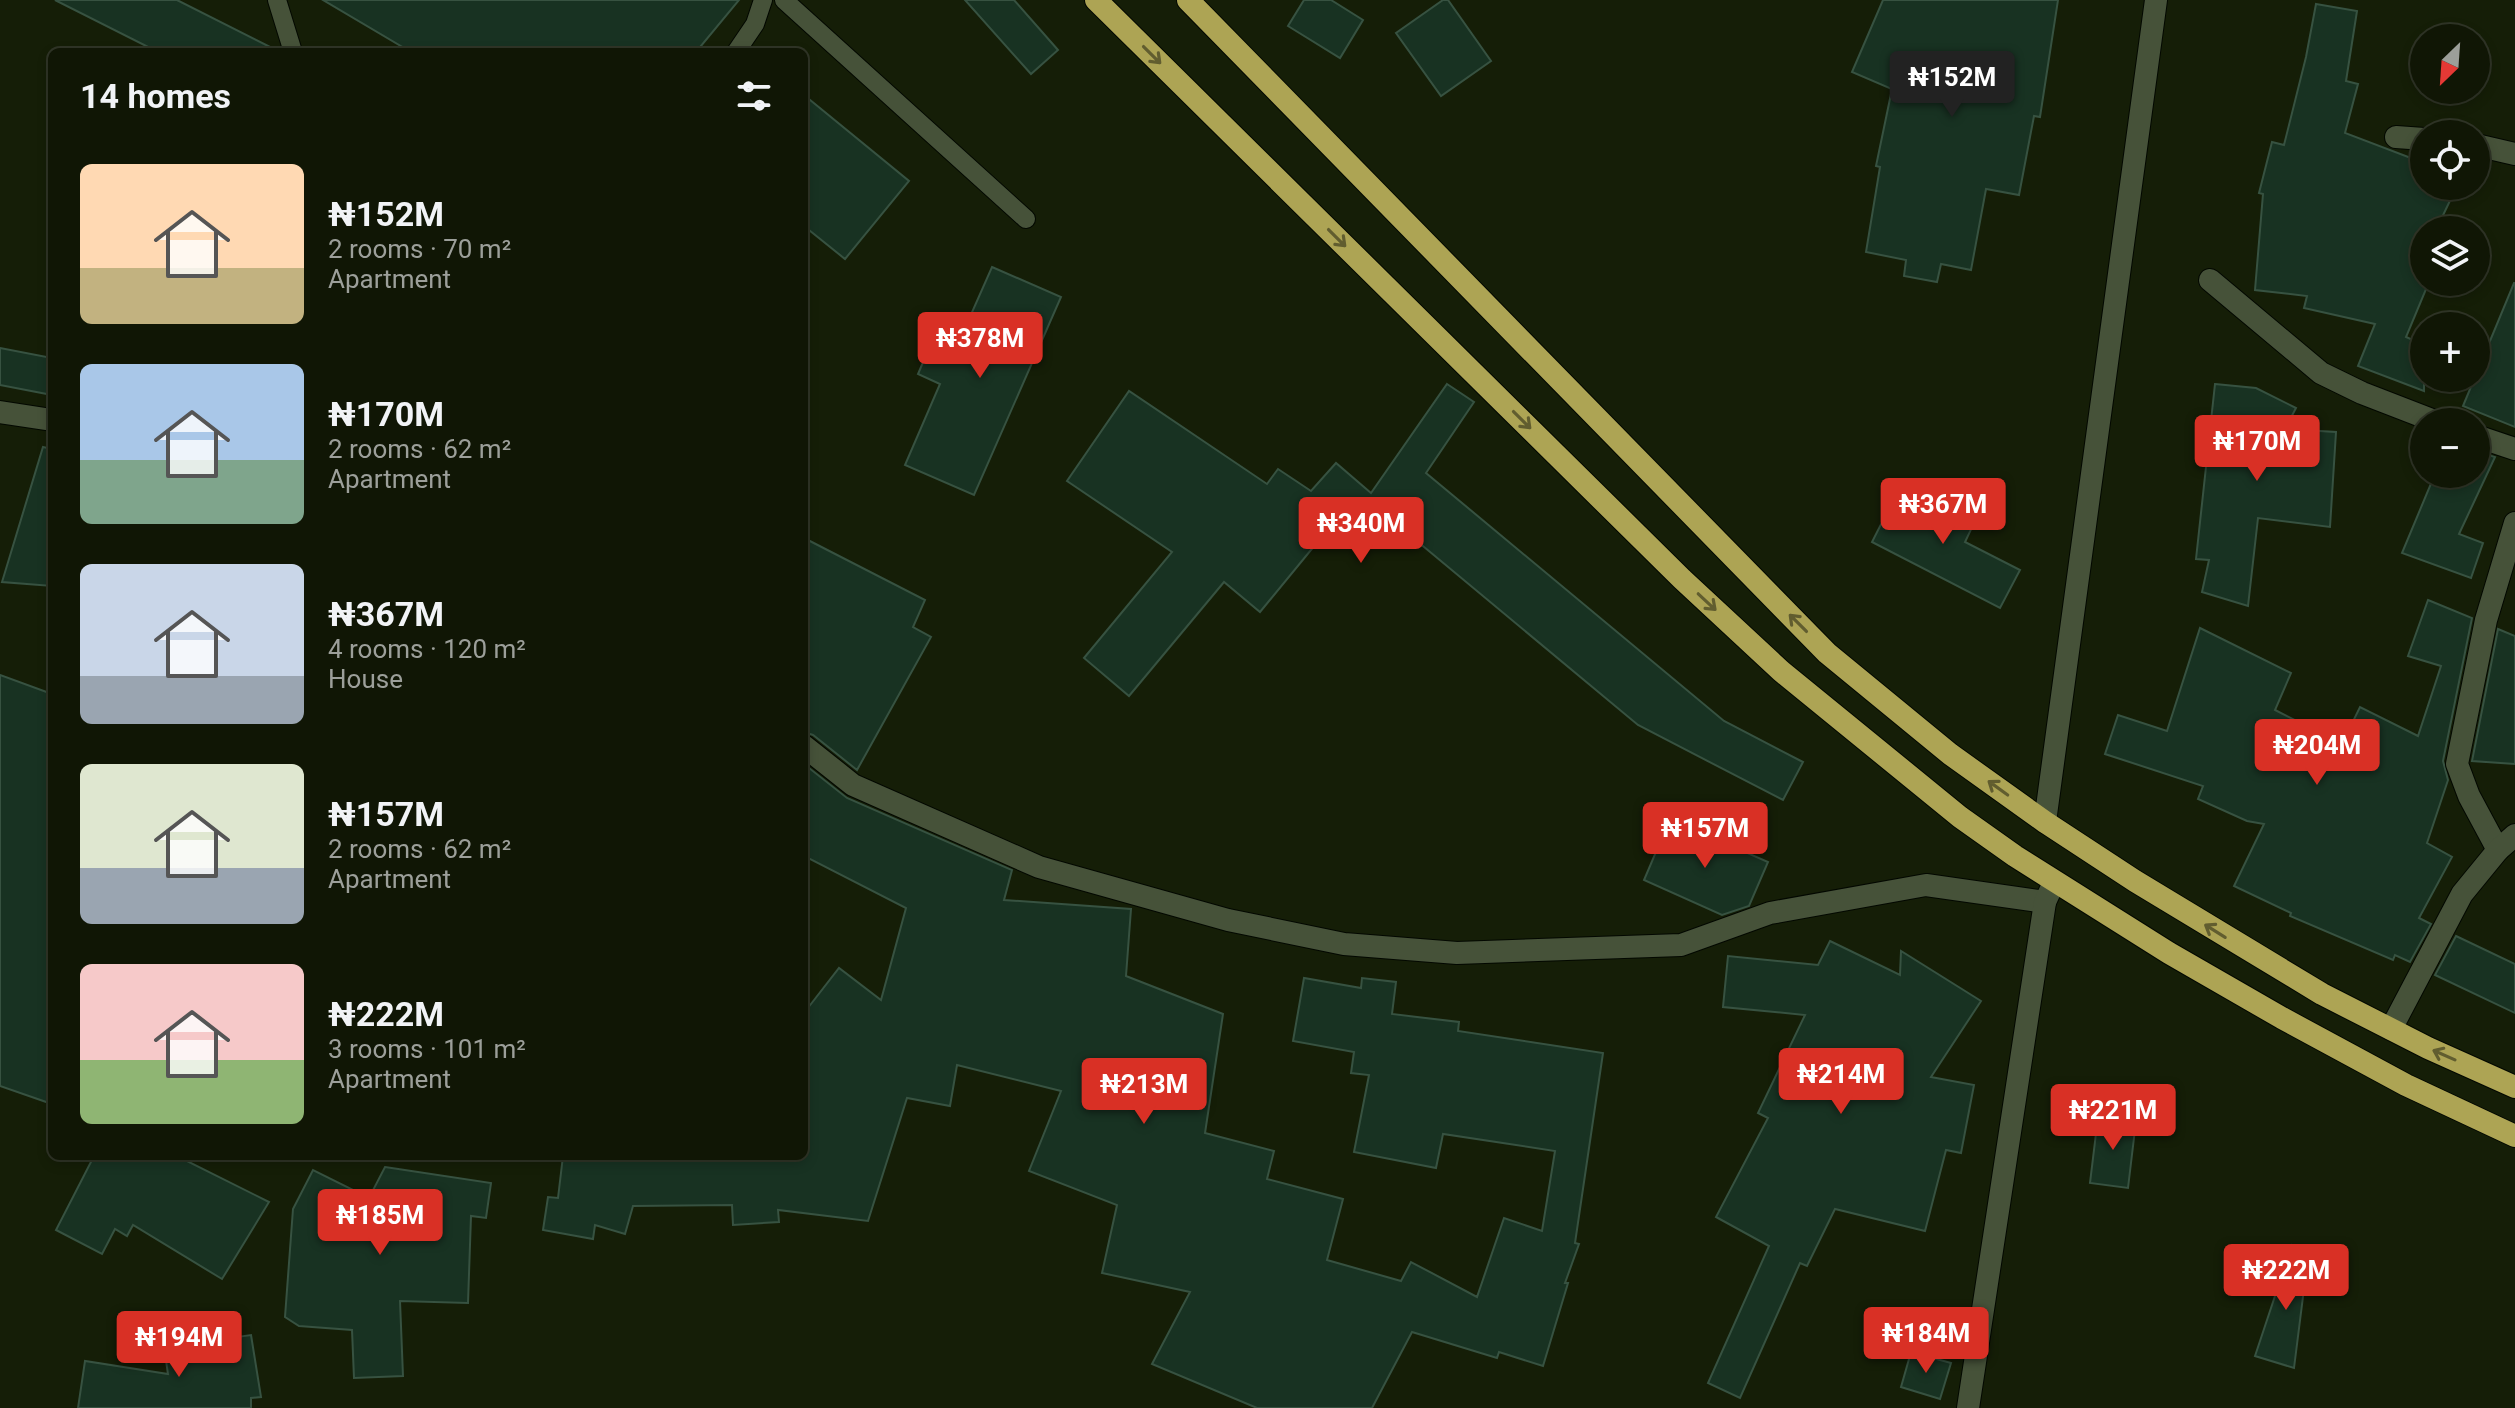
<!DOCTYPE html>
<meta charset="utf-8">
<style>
:root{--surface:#101605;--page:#1e2313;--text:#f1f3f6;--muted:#9c9f9a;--line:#303527;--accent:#d93025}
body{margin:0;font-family:Roboto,sans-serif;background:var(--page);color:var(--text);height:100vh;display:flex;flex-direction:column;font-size:30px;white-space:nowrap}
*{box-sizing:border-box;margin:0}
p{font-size:26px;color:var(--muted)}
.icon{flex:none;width:44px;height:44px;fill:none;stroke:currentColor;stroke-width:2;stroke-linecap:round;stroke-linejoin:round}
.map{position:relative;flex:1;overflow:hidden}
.details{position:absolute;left:48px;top:48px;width:760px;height:1112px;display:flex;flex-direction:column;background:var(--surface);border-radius:12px;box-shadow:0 4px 12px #0003,0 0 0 2px var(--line)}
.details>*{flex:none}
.needle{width:52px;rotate:205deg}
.controls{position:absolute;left:2410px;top:24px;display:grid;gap:16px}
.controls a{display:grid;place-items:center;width:80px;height:80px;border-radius:50%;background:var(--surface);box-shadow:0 4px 12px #0003,0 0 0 2px var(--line);font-size:40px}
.price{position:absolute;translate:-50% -68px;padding:0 18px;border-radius:8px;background:var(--accent);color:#fff;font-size:26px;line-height:52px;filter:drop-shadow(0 2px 4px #0008)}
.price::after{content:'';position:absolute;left:50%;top:48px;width:24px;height:18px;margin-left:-12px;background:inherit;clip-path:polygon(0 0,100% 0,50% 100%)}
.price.current{background:#222;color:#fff}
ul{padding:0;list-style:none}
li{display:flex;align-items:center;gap:24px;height:200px;padding:0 32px}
li span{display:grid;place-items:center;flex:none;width:224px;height:160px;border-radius:12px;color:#555}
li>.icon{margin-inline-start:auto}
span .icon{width:96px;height:96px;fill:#fffc;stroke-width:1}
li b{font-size:34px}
h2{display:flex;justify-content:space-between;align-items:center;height:96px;padding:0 32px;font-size:34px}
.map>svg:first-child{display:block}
</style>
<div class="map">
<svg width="2515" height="1408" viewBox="0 0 2515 1408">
<rect width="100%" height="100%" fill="#151e07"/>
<g fill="#183222" stroke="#375241" stroke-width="2">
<path d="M 55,0 L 177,0 L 280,52 L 158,52 Z"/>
<path d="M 323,0 L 739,0 L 696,52 L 411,52 Z"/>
<path d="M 965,0 L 1014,0 L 1058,50 L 1031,74 Z"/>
<path d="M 1304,0 L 1331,0 L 1363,20 L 1340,58 L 1288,26 Z"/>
<path d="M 1443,0 L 1448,0 L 1491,61 L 1441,96 L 1396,33 Z"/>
<path d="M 1883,0 L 2058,0 L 2040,117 L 2034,116 L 2019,195 L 1986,189 L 1971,270 L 1941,264 L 1937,282 L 1904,276 L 1906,260 L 1866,252 L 1880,167 L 1876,166 L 1892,89 L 1852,72 Z"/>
<path d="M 2316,4 L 2357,11 L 2346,81 L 2358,84 L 2345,133 L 2424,163 L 2424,186 L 2457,186 L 2436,230 L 2424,230 L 2424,282 L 2429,282 L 2406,337 L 2424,345 L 2424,391 L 2358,366 L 2375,324 L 2304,308 L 2307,296 L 2255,290 L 2263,194 L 2259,193 L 2272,142 L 2284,145 L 2306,57 Z"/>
<path d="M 804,95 L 909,181 L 845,259 L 804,226 Z"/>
<path d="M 992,267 L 1061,297 L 974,495 L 905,465 L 940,384 L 918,374 L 935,334 L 958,344 Z"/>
<path d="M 2514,283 L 2515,283 L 2515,427 L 2463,406 Z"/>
<path d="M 0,348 L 52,358 L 52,395 L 0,385 Z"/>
<path d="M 1447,384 L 1474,402 L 1426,473 L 1724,721 L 1803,762 L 1783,800 L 1638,725 L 1370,502 L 1349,526 L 1338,517 L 1260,612 L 1224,582 L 1129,696 L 1084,658 L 1172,552 L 1067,481 L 1129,391 L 1267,484 L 1278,469 L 1311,491 L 1336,463 L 1371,493 Z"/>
<path d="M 2215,384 L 2256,388 L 2296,408 L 2285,429 L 2336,432 L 2330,527 L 2258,518 L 2248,606 L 2202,592 L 2209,560 L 2196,559 Z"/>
<path d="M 43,447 L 52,449 L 52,586 L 2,582 Z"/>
<path d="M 2476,451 L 2495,457 L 2459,534 L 2483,543 L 2471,578 L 2402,553 L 2435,474 L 2476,474 Z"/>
<path d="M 1902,483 L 1975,521 L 1965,542 L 2020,570 L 2000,608 L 1872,542 Z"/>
<path d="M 804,538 L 925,600 L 913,627 L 931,637 L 857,770 L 813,735 L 804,732 Z"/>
<path d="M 2428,600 L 2472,618 L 2443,761 L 2448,780 L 2427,843 L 2452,857 L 2419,918 L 2431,924 L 2410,962 L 2395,955 L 2393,960 L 2290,916 L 2291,913 L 2234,886 L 2264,824 L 2247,821 L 2198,799 L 2203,786 L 2105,754 L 2118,715 L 2167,731 L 2200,628 L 2291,673 L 2275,710 L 2342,744 L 2360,707 L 2418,736 L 2441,666 L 2408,656 Z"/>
<path d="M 2498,629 L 2515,636 L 2515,764 L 2472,761 Z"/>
<path d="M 0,675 L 52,694 L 52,1104 L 0,1086 Z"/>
<path d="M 804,764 L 847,798 L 1012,870 L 1004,900 L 1131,909 L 1126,976 L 1223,1014 L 1205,1133 L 1274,1151 L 1267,1179 L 1343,1199 L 1327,1260 L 1401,1281 L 1411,1262 L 1477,1297 L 1504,1218 L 1542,1231 L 1555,1151 L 1443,1134 L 1436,1168 L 1354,1152 L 1369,1075 L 1351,1073 L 1354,1052 L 1293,1041 L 1304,978 L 1361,988 L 1362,978 L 1396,982 L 1392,1014 L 1459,1022 L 1458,1031 L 1603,1053 L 1575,1243 L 1579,1244 L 1565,1283 L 1568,1283 L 1543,1366 L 1499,1352 L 1497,1358 L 1412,1332 L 1372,1408 L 1257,1408 L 1152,1364 L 1190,1292 L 1102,1273 L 1117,1205 L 1029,1171 L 1061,1091 L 957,1065 L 950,1106 L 907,1098 L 868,1221 L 778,1210 L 779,1222 L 733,1225 L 732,1205 L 633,1206 L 625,1234 L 595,1225 L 593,1239 L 543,1230 L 548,1197 L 558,1198 L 563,1156 L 804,1156 L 804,1013 L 839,968 L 881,1000 L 906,908 L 804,856 Z"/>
<path d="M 1670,819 L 1768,862 L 1749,906 L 1722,915 L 1644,880 Z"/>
<path d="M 2456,936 L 2515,964 L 2515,1013 L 2435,975 Z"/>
<path d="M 1830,941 L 1900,975 L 1901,951 L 1981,1001 L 1931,1077 L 1974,1085 L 1961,1153 L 1946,1150 L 1925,1231 L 1835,1209 L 1807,1266 L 1800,1263 L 1740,1398 L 1708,1383 L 1769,1246 L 1716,1217 L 1768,1118 L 1758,1113 L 1805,1015 L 1723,1007 L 1728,956 L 1818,965 Z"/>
<path d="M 2098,1117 L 2136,1121 L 2128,1188 L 2090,1183 Z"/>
<path d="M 94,1156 L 177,1156 L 269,1202 L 222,1279 L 133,1225 L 127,1236 L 115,1229 L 102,1254 L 56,1230 Z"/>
<path d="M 385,1167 L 491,1183 L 486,1218 L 471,1216 L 468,1303 L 400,1301 L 403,1376 L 354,1378 L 352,1330 L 299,1326 L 285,1317 L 293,1209 L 313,1170 L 369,1198 Z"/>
<path d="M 2292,1245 L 2309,1249 L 2294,1368 L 2255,1356 Z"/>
<path d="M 251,1335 L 261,1397 L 251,1398 L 251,1408 L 78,1408 L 85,1361 L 168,1374 L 164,1347 Z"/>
<path d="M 1911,1352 L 1951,1363 L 1940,1399 L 1901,1387 Z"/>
</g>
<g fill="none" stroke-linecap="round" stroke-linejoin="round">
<g stroke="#030800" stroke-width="20">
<g id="service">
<path d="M 277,0 L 293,52"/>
<path d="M 784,0 L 1026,219"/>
<path d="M 736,52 L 755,24 L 763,0"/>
</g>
</g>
<g stroke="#030800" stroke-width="24">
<g id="minor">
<path d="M 2396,137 L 2424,139"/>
<path d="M 2476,145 L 2515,154"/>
<path d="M 2210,280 L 2321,373 L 2362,393 L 2437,422"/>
<path d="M 0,412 L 52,420"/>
<path d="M 2476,436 L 2515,449"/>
<path d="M 804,746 L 853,785 L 1039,867 L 1228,920 L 1344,944 L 1457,953 L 1681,945 L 1770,913 L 1926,885 L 2045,902"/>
<path d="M 2045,822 L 2156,0"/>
<path d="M 2498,850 L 2469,796 L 2457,764 L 2486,620 L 2515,523"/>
<path d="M 2391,1029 L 2462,894 L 2498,850 L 2515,835"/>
<path d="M 1968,1408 L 2045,902 L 2051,889"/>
</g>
</g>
<g stroke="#030800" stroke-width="24">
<g id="trunk">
<path d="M 1096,0 L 1682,579 L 1781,671 L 1960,817 L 2015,856 L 2169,953 L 2282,1018 L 2406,1085 L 2515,1136"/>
<path d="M 1188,0 L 1827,653 L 1950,754 L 2045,822 L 2135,881 L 2322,994 L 2428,1048 L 2515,1087"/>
</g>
</g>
<use href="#service" stroke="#465239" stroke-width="18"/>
<use href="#minor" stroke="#465239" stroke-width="22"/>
<use href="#trunk" stroke="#ada454" stroke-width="22"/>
</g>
<defs><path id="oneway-shaft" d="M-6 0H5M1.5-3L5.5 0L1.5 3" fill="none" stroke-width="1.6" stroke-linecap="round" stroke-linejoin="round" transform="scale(2)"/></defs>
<g stroke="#615d2f">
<use href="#oneway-shaft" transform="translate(1152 55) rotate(45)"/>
<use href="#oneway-shaft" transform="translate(1337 238) rotate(45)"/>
<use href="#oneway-shaft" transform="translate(1522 420) rotate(45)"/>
<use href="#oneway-shaft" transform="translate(1707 602) rotate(43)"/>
<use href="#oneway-shaft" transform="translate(1798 623) rotate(-135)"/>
<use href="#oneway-shaft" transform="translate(1998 788) rotate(-144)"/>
<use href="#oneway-shaft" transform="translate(2215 931) rotate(-148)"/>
<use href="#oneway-shaft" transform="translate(2444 1055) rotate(-156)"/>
</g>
</svg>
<div class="controls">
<a><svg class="needle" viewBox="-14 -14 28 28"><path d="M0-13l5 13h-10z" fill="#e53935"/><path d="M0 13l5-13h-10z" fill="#9c9f9a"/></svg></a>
<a><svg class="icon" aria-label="locate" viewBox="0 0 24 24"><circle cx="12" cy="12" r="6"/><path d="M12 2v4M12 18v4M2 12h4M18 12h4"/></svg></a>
<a><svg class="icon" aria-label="layers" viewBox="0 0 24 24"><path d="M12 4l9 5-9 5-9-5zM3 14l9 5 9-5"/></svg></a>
<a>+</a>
<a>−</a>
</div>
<b class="price current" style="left:1952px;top:119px">₦152M</b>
<b class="price" style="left:980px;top:380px">₦378M</b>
<b class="price" style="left:2257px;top:483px">₦170M</b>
<b class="price" style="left:1943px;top:546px">₦367M</b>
<b class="price" style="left:1361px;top:565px">₦340M</b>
<b class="price" style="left:2317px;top:787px">₦204M</b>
<b class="price" style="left:1705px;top:870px">₦157M</b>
<b class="price" style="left:1841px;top:1116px">₦214M</b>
<b class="price" style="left:1144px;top:1126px">₦213M</b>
<b class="price" style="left:2113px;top:1152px">₦221M</b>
<b class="price" style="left:380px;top:1257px">₦185M</b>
<b class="price" style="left:2286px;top:1312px">₦222M</b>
<b class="price" style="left:1926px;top:1375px">₦184M</b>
<b class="price" style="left:179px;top:1379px">₦194M</b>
<section class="details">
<h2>14 homes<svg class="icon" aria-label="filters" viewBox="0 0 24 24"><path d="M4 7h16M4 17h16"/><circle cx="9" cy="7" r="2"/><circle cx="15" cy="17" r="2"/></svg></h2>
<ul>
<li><span style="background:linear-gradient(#ffd9b3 65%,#c2b280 0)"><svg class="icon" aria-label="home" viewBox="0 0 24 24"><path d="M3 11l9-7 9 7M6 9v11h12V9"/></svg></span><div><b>₦152M</b><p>2 rooms · 70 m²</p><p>Apartment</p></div></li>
<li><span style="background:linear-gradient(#a9c7e8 60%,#7fa58c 0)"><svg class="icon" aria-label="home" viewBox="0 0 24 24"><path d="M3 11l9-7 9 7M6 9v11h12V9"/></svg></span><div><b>₦170M</b><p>2 rooms · 62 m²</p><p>Apartment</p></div></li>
<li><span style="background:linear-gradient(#c9d6e8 70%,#9aa5b1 0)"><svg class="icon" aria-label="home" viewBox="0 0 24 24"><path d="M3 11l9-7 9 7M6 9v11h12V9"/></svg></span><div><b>₦367M</b><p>4 rooms · 120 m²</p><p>House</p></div></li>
<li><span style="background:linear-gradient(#dfe7d0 65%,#9aa5b1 0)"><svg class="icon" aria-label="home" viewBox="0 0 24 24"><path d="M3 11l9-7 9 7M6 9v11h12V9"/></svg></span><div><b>₦157M</b><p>2 rooms · 62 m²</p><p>Apartment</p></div></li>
<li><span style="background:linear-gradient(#f6c9c9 60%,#8fb573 0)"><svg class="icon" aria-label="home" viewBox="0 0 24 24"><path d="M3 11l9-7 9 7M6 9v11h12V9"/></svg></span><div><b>₦222M</b><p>3 rooms · 101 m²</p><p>Apartment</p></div></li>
</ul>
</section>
</div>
